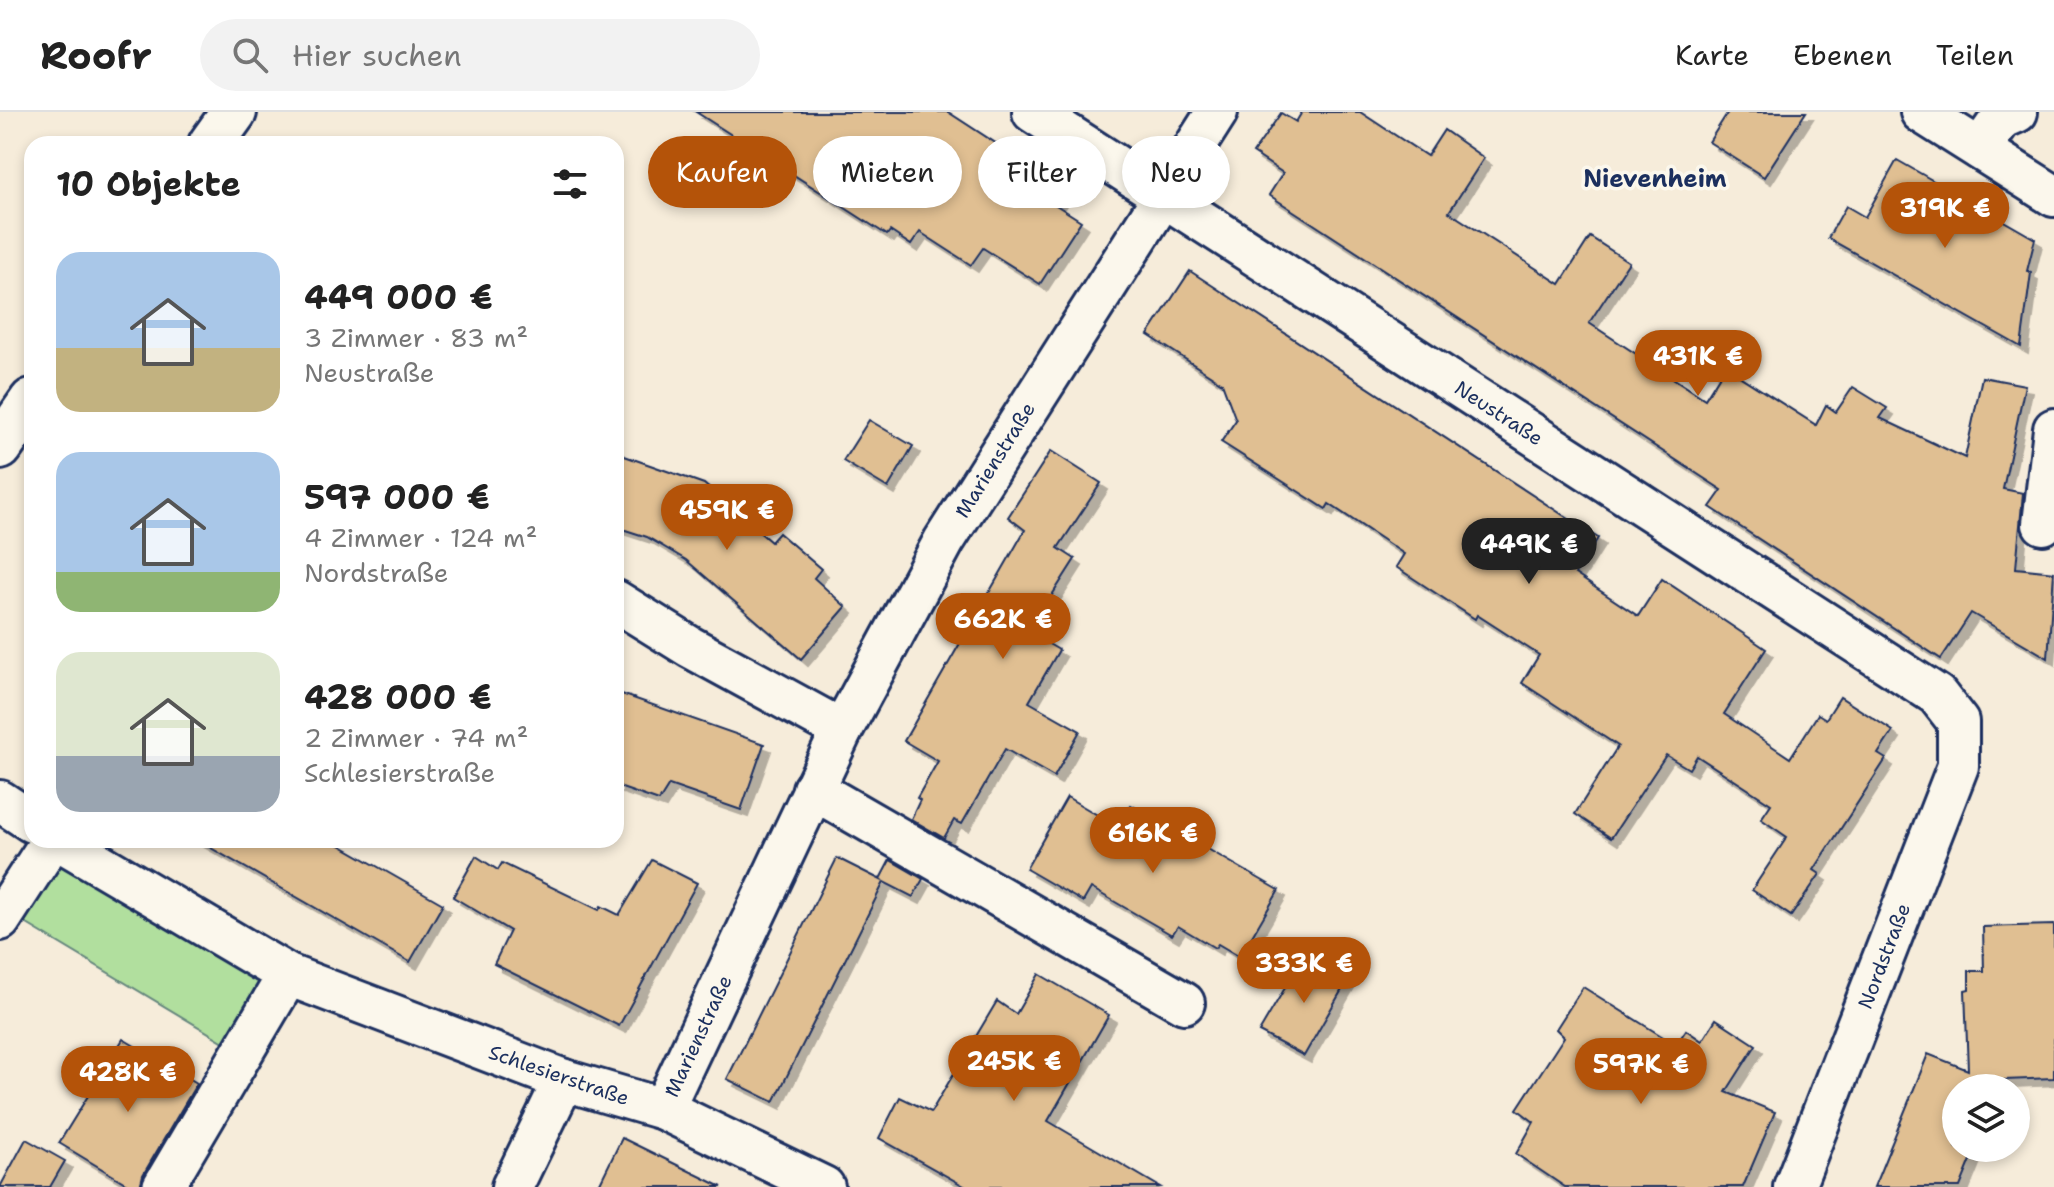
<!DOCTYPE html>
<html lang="de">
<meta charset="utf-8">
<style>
:root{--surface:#fff;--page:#f2f2f2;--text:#222;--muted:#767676;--line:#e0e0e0;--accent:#b45309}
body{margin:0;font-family:"Shantell Sans",sans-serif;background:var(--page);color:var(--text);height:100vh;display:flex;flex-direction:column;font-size:30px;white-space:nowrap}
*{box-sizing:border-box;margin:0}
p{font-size:26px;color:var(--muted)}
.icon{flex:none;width:44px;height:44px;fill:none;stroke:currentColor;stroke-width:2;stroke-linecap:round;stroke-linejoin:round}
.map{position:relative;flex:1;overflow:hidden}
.panel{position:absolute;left:24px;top:24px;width:600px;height:712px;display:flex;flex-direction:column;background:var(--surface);border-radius:24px;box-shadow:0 4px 12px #0003}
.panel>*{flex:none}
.top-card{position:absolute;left:648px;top:24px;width:760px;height:72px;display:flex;gap:16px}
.tools{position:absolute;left:1942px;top:962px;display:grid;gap:16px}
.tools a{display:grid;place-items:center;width:88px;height:88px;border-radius:50%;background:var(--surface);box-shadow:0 4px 12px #0003;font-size:40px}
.price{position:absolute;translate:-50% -68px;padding:0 18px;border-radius:28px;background:var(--accent);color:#fff;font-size:26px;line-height:52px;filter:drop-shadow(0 2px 4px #0008)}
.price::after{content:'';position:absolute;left:50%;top:48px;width:24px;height:18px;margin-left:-12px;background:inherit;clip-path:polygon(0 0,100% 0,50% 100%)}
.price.on{background:#222;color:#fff}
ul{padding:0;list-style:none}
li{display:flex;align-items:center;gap:24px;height:200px;padding:0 32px}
li span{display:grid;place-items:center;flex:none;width:224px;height:160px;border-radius:24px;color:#555}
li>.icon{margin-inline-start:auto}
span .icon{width:96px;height:96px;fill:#fffc;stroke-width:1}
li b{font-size:34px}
h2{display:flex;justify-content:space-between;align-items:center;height:96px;padding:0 32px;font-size:34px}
.chip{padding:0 28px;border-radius:36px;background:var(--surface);box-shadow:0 4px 12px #0003;font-size:28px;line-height:72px}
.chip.on{background:var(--accent);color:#fff}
header{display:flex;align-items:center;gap:48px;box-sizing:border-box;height:112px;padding:0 40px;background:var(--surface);border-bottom:2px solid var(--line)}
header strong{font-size:38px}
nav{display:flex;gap:44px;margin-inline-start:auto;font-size:28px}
.search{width:560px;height:72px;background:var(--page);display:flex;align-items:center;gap:20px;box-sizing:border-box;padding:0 28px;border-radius:44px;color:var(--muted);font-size:30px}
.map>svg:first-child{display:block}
</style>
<header>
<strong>Roofr</strong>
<div class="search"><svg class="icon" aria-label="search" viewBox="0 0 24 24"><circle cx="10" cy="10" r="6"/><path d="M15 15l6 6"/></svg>Hier suchen</div>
<nav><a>Karte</a><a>Ebenen</a><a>Teilen</a></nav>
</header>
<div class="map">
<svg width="2054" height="1075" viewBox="0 0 2054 1075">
<defs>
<filter id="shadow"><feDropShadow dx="7" dy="7" stdDeviation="0" flood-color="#0004"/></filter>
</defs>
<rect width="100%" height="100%" fill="#f6ecda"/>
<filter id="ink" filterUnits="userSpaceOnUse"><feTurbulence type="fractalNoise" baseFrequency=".0125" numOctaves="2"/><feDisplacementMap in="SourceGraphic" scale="16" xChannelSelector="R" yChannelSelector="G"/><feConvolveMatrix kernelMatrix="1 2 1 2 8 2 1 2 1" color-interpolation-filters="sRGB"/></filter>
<g filter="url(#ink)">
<path fill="#b1df9e" stroke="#66877e" stroke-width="2" d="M 59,753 L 264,873 L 234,936 L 17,806 Z"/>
<g fill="#e0bf92" stroke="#1b2f5e" stroke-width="2" filter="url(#shadow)">
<path d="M 696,0 L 948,0 L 1066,77 L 1056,93 L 1081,109 L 1040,172 L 983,136 L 971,153 L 920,120 L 911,133 L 890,119 L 887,123 Z"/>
<path d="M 1302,0 L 1360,0 L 1427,44 L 1444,18 L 1484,46 L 1449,100 L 1560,172 L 1590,125 L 1629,150 L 1589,211 L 1705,287 L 1725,255 L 1816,313 L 1826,293 L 1836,300 L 1853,275 L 1887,296 L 1880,306 L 1965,346 L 1982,265 L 2025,273 L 2003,377 L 2023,381 L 2016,456 L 2054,460 L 2048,546 L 1971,501 L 1941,547 L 1710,395 L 1722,378 L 1269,83 L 1283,61 L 1253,41 L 1281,1 L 1296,10 Z"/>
<path d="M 1728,0 L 1806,0 L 1764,65 L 1709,30 Z"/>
<path d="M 1897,48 L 2035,127 L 2027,159 L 2031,161 L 2021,235 L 1828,126 L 1846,94 L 1865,105 Z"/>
<path d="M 1190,159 L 1598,426 L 1575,462 L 1638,504 L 1662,467 L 1766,537 L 1724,602 L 1790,646 L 1818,602 L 1826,607 L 1840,585 L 1893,619 L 1878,642 L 1886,647 L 1814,758 L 1820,762 L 1791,804 L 1752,778 L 1787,725 L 1761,707 L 1771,692 L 1697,644 L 1689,657 L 1666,643 L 1611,726 L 1575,702 L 1618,634 L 1522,571 L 1539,543 L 1477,503 L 1475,507 L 1396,455 L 1404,442 L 1329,392 L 1326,397 L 1221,330 L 1236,308 L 1222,271 L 1148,223 Z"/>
<path d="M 869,308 L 913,334 L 888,376 L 843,349 Z"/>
<path d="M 1051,339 L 1101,371 L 1058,436 L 1075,447 L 1047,491 L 1052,494 L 1035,524 L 1059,538 L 1029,590 L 1080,619 L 1054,665 L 1005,637 L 962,712 L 954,708 L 944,726 L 911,707 L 920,688 L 917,686 L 938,649 L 904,629 L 1025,418 L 1008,405 Z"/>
<path d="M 616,341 L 704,372 L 771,430 L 779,421 L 821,457 L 814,466 L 846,495 L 801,547 L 686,448 L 647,425 L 616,415 Z"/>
<path d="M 616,580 L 764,632 L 741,698 L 669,673 L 659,689 L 616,674 Z"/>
<path d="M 1067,685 L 1116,714 L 1131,693 L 1279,778 L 1240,845 L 1218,832 L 1215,836 L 1178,814 L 1172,823 L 1091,776 L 1083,790 L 1026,757 Z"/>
<path d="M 197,728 L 331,728 L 443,792 L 410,850 Z"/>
<path d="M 476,744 L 498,758 L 502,751 L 599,798 L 601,794 L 619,803 L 652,748 L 697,771 L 619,914 L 494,852 L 510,819 L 453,785 Z"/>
<path d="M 837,746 L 883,769 L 880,767 L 890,748 L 923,767 L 913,785 L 884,770 L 774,990 L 727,967 Z"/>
<path d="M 2054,813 L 2054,966 L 2004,968 L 2000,976 L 1956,976 L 1956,1036 L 1976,1036 L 1960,1075 L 1874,1075 L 1928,942 L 1968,958 L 1965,878 L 1969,877 L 1969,859 L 1984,859 L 1983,815 Z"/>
<path d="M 1305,842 L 1348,867 L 1304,944 L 1259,920 Z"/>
<path d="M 1039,862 L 1109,903 L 1048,1009 L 1160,1075 L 966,1075 L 879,1026 L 900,985 L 931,1000 L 997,889 L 1016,902 Z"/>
<path d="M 1583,875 L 1676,933 L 1686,918 L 1702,929 L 1716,907 L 1756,933 L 1726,980 L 1775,1000 L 1743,1075 L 1565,1075 L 1516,1042 L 1534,1010 L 1517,997 L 1564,925 L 1556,917 Z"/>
<path d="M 123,927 L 197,971 L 143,1063 L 140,1075 L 132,1075 L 59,1031 Z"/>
<path d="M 622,1026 L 722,1075 L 598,1075 Z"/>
<path d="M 26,1027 L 65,1049 L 50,1075 L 0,1075 Z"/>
</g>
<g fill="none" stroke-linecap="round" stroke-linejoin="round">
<g stroke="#1b2f5e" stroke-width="46">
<g id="street">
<path d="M 1033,0 L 1937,583 L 1958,610 L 1958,654 L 1794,1075"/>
<path d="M 1921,0 L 2054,84"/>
<path d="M 1980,37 L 2001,7 L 2017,0"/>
<path d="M 2043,412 L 2054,317"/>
<path d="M 616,489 L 690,535 L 842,618"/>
<path d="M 813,677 L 1184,891"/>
<path d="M 0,689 L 32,710"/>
<path d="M 59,728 L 288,863 L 564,968 L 663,997 L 824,1075"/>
<path d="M 0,808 L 52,728"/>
<path d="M 663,997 L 842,618 L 944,429 L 1217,0"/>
<path d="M 163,1075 L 288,863"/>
<path d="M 512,1075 L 564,968"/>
</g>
</g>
<g stroke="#1b2f5e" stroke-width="50">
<g id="secondary">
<path d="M 211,32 L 234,0"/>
<path d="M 0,335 L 32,289"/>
</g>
</g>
<use href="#street" stroke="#fbf7ec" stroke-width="40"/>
<use href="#secondary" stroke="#fbf7ec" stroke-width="44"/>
</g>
</g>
<g text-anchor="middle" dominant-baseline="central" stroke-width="7" stroke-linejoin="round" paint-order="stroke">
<g font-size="20" fill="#1b2f5e" stroke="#fbf7ec">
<text transform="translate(1499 301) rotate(33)">Neustraße</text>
<text transform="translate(995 348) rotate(-58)">Marienstraße</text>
<text transform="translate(1884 844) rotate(-69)">Nordstraße</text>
<text transform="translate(698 924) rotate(-65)">Marienstraße</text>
<text transform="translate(559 963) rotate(19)">Schlesierstraße</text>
</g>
<g font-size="24" font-weight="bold" fill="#1b2f5e" stroke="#fbf7ec">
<text x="1655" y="67">Nievenheim</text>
</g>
</g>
</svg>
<div class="tools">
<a><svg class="icon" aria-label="layers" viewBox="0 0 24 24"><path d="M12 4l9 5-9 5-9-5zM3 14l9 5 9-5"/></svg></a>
</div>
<b class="price" style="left:1945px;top:138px">319K €</b>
<b class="price" style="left:1698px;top:286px">431K €</b>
<b class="price" style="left:727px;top:440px">459K €</b>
<b class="price on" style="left:1529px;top:474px">449K €</b>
<b class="price" style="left:1003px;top:549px">662K €</b>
<b class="price" style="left:1153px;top:763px">616K €</b>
<b class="price" style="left:1304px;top:893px">333K €</b>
<b class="price" style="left:1014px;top:991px">245K €</b>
<b class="price" style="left:1641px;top:994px">597K €</b>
<b class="price" style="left:128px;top:1002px">428K €</b>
<div class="top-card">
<a class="chip on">Kaufen</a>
<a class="chip">Mieten</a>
<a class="chip">Filter</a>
<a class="chip">Neu</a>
</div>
<section class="panel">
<h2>10 Objekte<svg class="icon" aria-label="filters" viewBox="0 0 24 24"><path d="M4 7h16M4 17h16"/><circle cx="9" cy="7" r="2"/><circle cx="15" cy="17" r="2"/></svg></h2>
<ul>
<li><span style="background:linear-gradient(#a9c7e8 60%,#c2b280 0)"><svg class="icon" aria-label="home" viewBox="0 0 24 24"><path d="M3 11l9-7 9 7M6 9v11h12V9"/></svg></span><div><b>449 000 €</b><p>3 Zimmer · 83 m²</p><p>Neustraße</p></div></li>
<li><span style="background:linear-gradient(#a9c7e8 75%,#8fb573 0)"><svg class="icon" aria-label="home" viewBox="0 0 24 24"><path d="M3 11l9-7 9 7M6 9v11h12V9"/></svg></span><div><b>597 000 €</b><p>4 Zimmer · 124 m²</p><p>Nordstraße</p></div></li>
<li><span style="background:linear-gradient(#dfe7d0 65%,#9aa5b1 0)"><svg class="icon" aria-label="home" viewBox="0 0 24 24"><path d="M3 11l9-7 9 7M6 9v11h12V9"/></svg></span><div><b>428 000 €</b><p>2 Zimmer · 74 m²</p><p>Schlesierstraße</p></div></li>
</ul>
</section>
</div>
